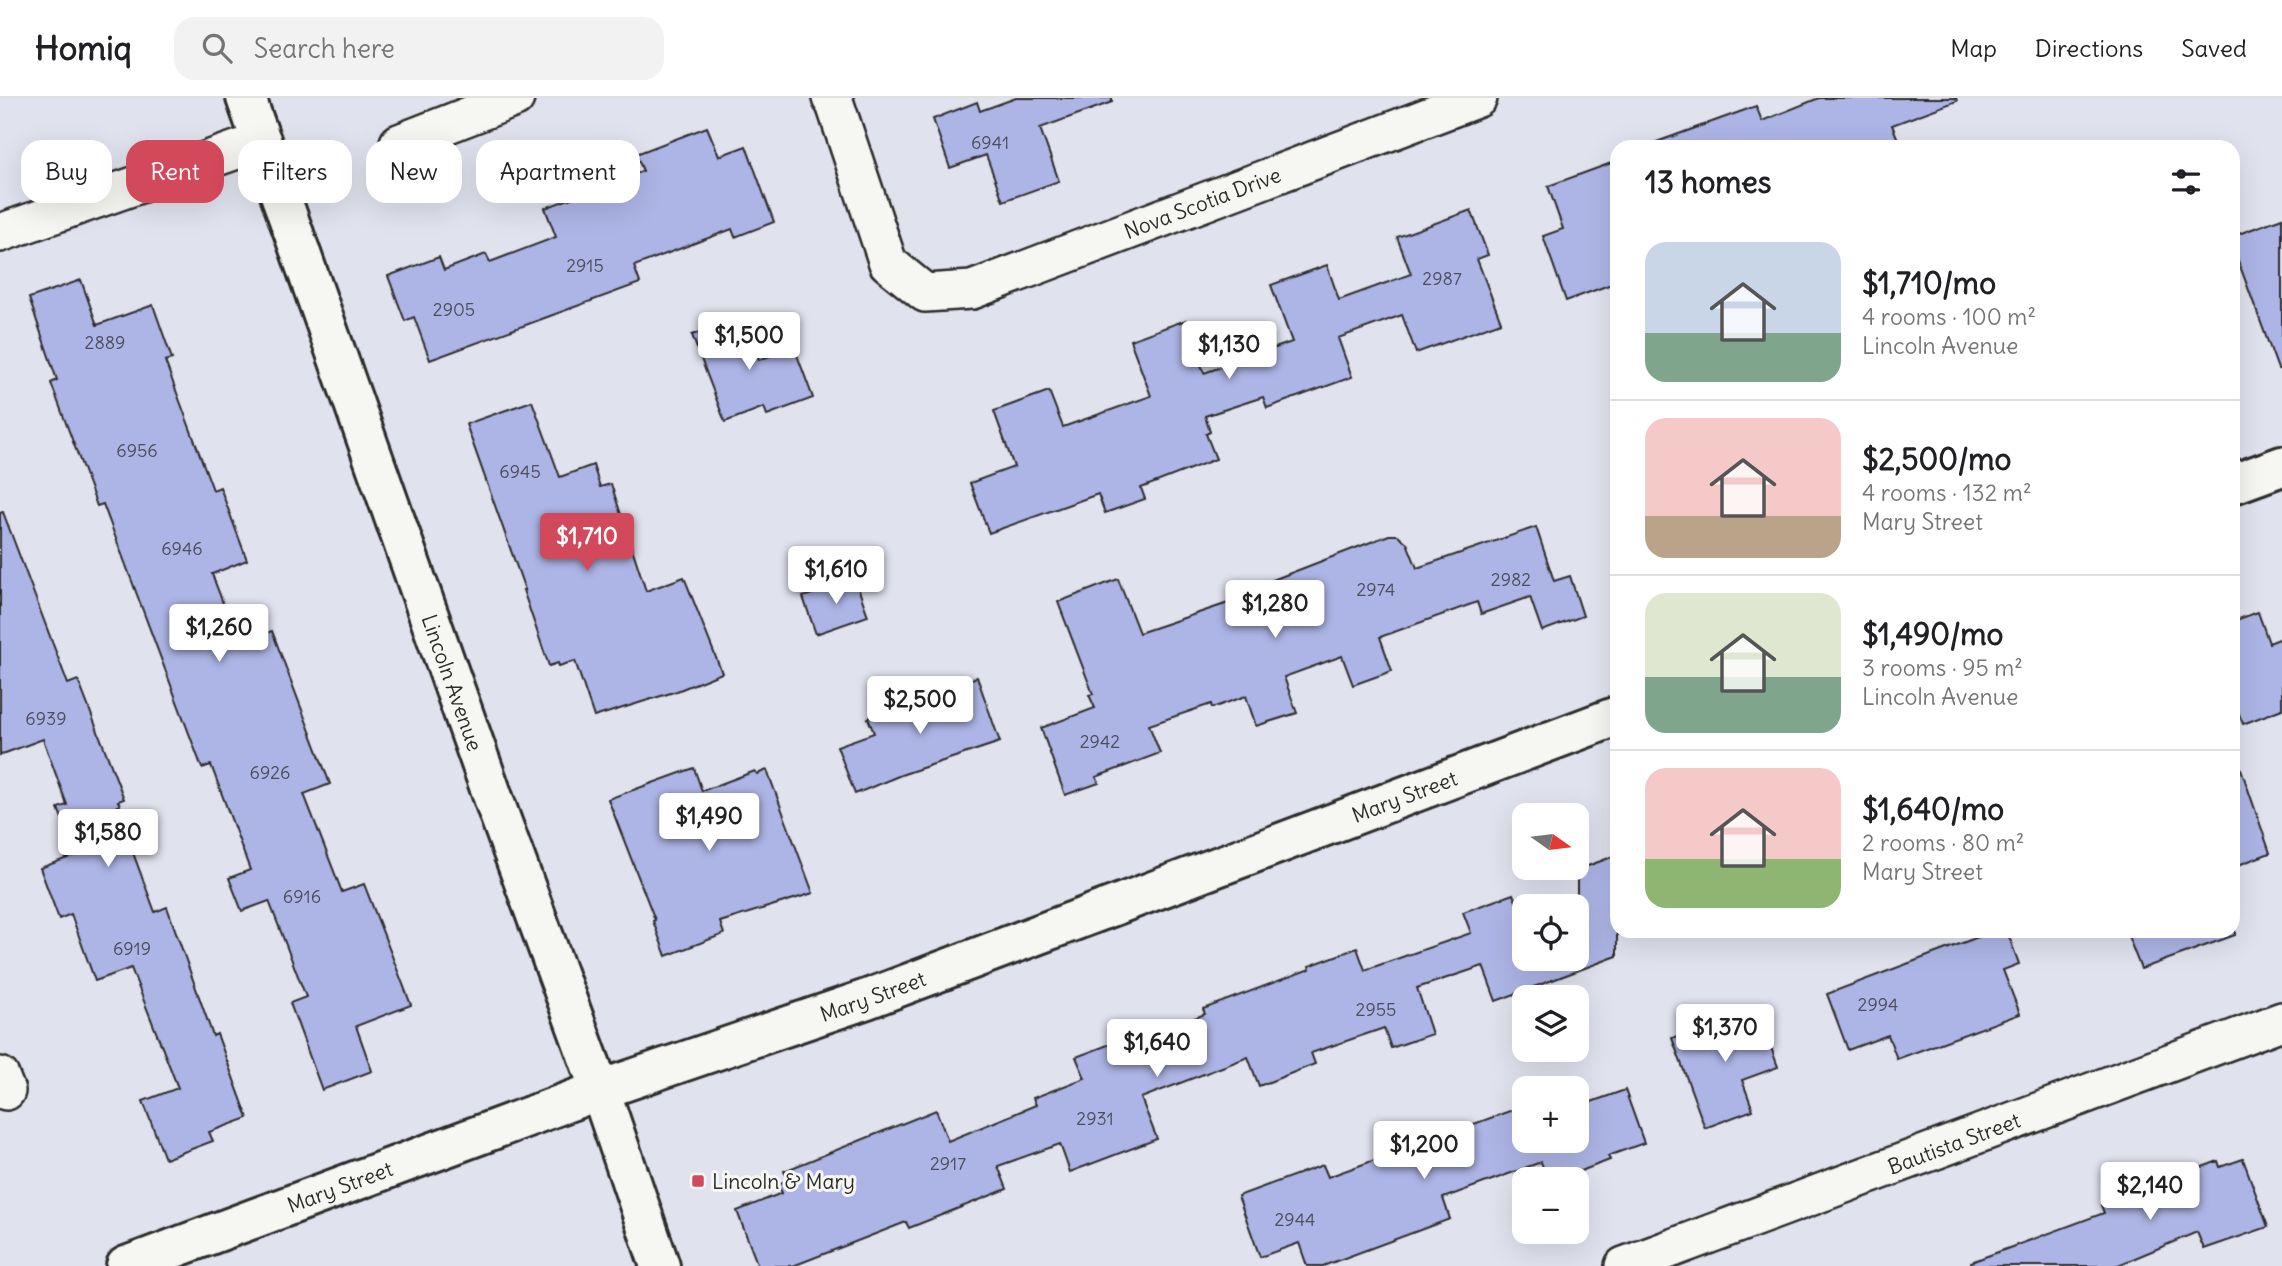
<!DOCTYPE html>
<meta charset="utf-8">
<style>
:root{--surface:#fff;--page:#f2f2f2;--text:#202124;--muted:#757577;--line:#e0e0e0;--accent:#d1495b}
body{margin:0;font-family:Delius,sans-serif;background:var(--page);color:var(--text);height:100vh;display:flex;flex-direction:column;font-size:26px;white-space:nowrap}
*{box-sizing:border-box;margin:0}
p{font-size:23px;color:var(--muted)}
.icon{flex:none;width:38px;height:38px;fill:none;stroke:currentColor;stroke-width:2;stroke-linecap:round;stroke-linejoin:round}
.map{position:relative;flex:1;overflow:hidden}
.panel{position:absolute;left:1610px;top:42px;width:630px;height:798px;display:flex;flex-direction:column;background:var(--surface);border-radius:21px;box-shadow:0 7px 28px #0002}
.panel>*{flex:none}
.guide{position:absolute;left:21px;top:42px;width:665px;height:63px;display:flex;gap:14px}
.needle{width:46px;rotate:104deg}
.tools{position:absolute;left:1512px;top:705px;display:grid;gap:14px}
.tools a{display:grid;place-items:center;width:77px;height:77px;border-radius:14px;background:var(--surface);box-shadow:0 7px 28px #0002;font-size:35px}
.price{position:absolute;translate:-50% -60px;padding:0 16px;border-radius:7px;background:#fff;color:#222;font-size:23px;line-height:46px;filter:drop-shadow(0 2px 4px #0008)}
.price::after{content:'';position:absolute;left:50%;top:42px;width:21px;height:16px;margin-left:-10px;background:inherit;clip-path:polygon(0 0,100% 0,50% 100%)}
.price.on{background:var(--accent);color:#fff}
ul{padding:0;list-style:none}
li{display:flex;align-items:center;gap:21px;height:175px;padding:0 35px}
li+li{border-top:2px solid var(--line)}
li span{display:grid;place-items:center;flex:none;width:196px;height:140px;border-radius:21px;color:#555}
li>.icon{margin-inline-start:auto}
span .icon{width:84px;height:84px;fill:#fffc;stroke-width:1}
li b{font-size:30px}
h2{display:flex;justify-content:space-between;align-items:center;height:84px;padding:0 35px;font-size:30px}
.tag{padding:0 24px;border-radius:21px;background:var(--surface);box-shadow:0 7px 28px #0002;font-size:24px;line-height:63px}
.tag.on{background:var(--accent);color:#fff}
header{display:flex;align-items:center;gap:42px;box-sizing:border-box;height:98px;padding:0 35px;background:var(--surface);border-bottom:2px solid var(--line)}
header strong{font-size:33px}
nav{display:flex;gap:38px;margin-inline-start:auto;font-size:24px}
.search{width:490px;height:63px;background:var(--page);display:flex;align-items:center;gap:18px;box-sizing:border-box;padding:0 24px;border-radius:21px;color:var(--muted);font-size:26px}
.map>svg:first-child{display:block}
</style>
<header>
<strong>Homiq</strong>
<div class="search"><svg class="icon" aria-label="search" viewBox="0 0 24 24"><circle cx="10" cy="10" r="6"/><path d="M15 15l6 6"/></svg>Search here</div>
<nav><a>Map</a><a>Directions</a><a>Saved</a></nav>
</header>
<div class="map">
<svg width="2282" height="1168" viewBox="0 0 2282 1168">
<rect width="100%" height="100%" fill="#e0e2ee"/>
<filter id="ink" filterUnits="userSpaceOnUse"><feTurbulence type="fractalNoise" baseFrequency=".0143" numOctaves="2"/><feDisplacementMap in="SourceGraphic" scale="14" xChannelSelector="R" yChannelSelector="G"/><feConvolveMatrix kernelMatrix="1 2 1 2 8 2 1 2 1" color-interpolation-filters="sRGB"/></filter>
<g filter="url(#ink)">
<g fill="#adb5e6" stroke="#2b2b2b" stroke-width="2">
<path d="M 1016,0 L 1112,0 L 1112,4 L 1040,30 L 1059,83 L 1003,103 L 986,57 L 950,70 L 933,21 L 977,4 L 980,13 Z"/>
<path d="M 1819,0 L 1956,0 L 1957,3 L 1892,27 L 1901,49 L 1655,49 L 1654,45 L 1756,8 L 1762,23 Z"/>
<path d="M 707,29 L 719,58 L 746,48 L 774,124 L 735,139 L 732,131 L 634,168 L 640,185 L 430,262 L 414,219 L 405,223 L 388,178 L 439,159 L 444,172 L 486,156 L 490,164 L 556,139 L 545,110 L 643,73 L 636,56 Z"/>
<path d="M 1617,63 L 1617,184 L 1566,203 L 1543,138 L 1563,131 L 1548,88 Z"/>
<path d="M 1471,112 L 1488,157 L 1477,161 L 1501,224 L 1416,255 L 1402,217 L 1338,240 L 1352,279 L 1267,310 L 1263,299 L 1205,318 L 1210,334 L 1206,336 L 1216,361 L 1141,390 L 1145,401 L 1105,415 L 1098,396 L 989,435 L 970,385 L 1014,369 L 994,313 L 1049,293 L 1063,329 L 1151,298 L 1130,242 L 1186,222 L 1204,275 L 1292,244 L 1271,187 L 1327,167 L 1339,202 L 1411,176 L 1397,139 Z"/>
<path d="M 2282,120 L 2282,271 L 2278,271 L 2233,149 L 2233,138 Z"/>
<path d="M 81,182 L 97,227 L 153,207 L 172,261 L 165,263 L 213,392 L 220,389 L 247,462 L 212,476 L 238,545 L 272,533 L 330,686 L 304,696 L 342,794 L 364,786 L 411,907 L 356,928 L 372,973 L 322,992 L 290,905 L 306,899 L 269,803 L 242,813 L 229,780 L 250,772 L 211,667 L 202,670 L 103,406 L 97,408 L 51,285 L 57,282 L 29,200 Z"/>
<path d="M 743,218 L 759,262 L 794,249 L 813,300 L 767,317 L 764,309 L 725,324 L 692,237 Z"/>
<path d="M 532,303 L 560,379 L 593,367 L 600,389 L 611,386 L 646,493 L 684,479 L 722,575 L 677,593 L 594,619 L 575,563 L 559,568 L 558,565 L 549,568 L 523,492 L 525,492 L 466,326 Z"/>
<path d="M 3,414 L 68,586 L 78,582 L 124,701 L 118,703 L 120,707 L 116,709 L 155,814 L 167,809 L 213,938 L 217,936 L 248,1020 L 209,1034 L 213,1043 L 165,1061 L 143,1003 L 178,990 L 131,870 L 95,883 L 71,816 L 59,821 L 40,770 L 76,757 L 58,710 L 67,707 L 43,641 L 0,657 L 0,415 Z"/>
<path d="M 1536,429 L 1554,483 L 1570,478 L 1583,518 L 1542,533 L 1530,499 L 1481,516 L 1477,504 L 1380,539 L 1392,573 L 1353,587 L 1342,558 L 1284,579 L 1297,615 L 1256,628 L 1246,598 L 1212,610 L 1211,606 L 1149,627 L 1160,655 L 1096,679 L 1099,685 L 1065,697 L 1041,630 L 1095,610 L 1089,597 L 1093,596 L 1058,504 L 1118,481 L 1139,535 L 1249,498 L 1247,492 L 1389,437 L 1398,437 L 1407,445 L 1417,470 Z"/>
<path d="M 855,481 L 868,518 L 816,536 L 803,499 Z"/>
<path d="M 2258,514 L 2269,545 L 2282,540 L 2282,611 L 2243,626 L 2233,601 L 2233,523 Z"/>
<path d="M 977,579 L 1000,644 L 901,677 L 855,696 L 837,648 L 874,635 L 868,620 Z"/>
<path d="M 2238,662 L 2270,755 L 2233,769 L 2233,663 Z"/>
<path d="M 694,670 L 702,693 L 755,673 L 757,676 L 767,672 L 813,795 L 720,824 L 724,836 L 666,858 L 653,823 L 655,822 L 608,701 Z"/>
<path d="M 1617,757 L 1617,858 L 1496,903 L 1483,868 L 1417,890 L 1432,936 L 1391,950 L 1384,930 L 1311,955 L 1315,966 L 1259,988 L 1248,959 L 1141,1000 L 1157,1041 L 1070,1074 L 1060,1046 L 998,1068 L 1007,1091 L 909,1130 L 906,1124 L 793,1168 L 758,1168 L 737,1113 L 782,1095 L 778,1086 L 788,1082 L 784,1073 L 936,1012 L 948,1043 L 1036,1007 L 1033,1000 L 1085,980 L 1076,959 L 1121,942 L 1123,948 L 1205,916 L 1203,911 L 1310,871 L 1309,868 L 1357,850 L 1365,872 L 1471,835 L 1463,814 L 1513,796 L 1524,822 L 1524,861 L 1577,861 L 1577,808 L 1560,808 L 1577,802 L 1577,772 Z"/>
<path d="M 1994,833 L 2007,833 L 2019,866 L 2003,872 L 2020,916 L 1897,961 L 1888,937 L 1848,952 L 1827,896 Z"/>
<path d="M 2126,833 L 2235,833 L 2235,837 L 2141,871 Z"/>
<path d="M 1756,908 L 1778,969 L 1742,982 L 1753,1012 L 1705,1030 L 1672,940 Z"/>
<path d="M 1548,981 L 1551,990 L 1524,990 L 1524,1043 L 1577,1043 L 1577,1009 L 1625,992 L 1644,1045 L 1608,1058 L 1610,1062 L 1557,1082 L 1548,1082 L 1541,1064 L 1443,1100 L 1450,1121 L 1323,1168 L 1307,1168 L 1299,1145 L 1260,1159 L 1238,1098 L 1323,1067 L 1328,1079 L 1521,1009 L 1515,993 Z"/>
<path d="M 2243,1061 L 2268,1129 L 2204,1151 L 2197,1134 L 2116,1168 L 1971,1168 L 1971,1164 L 2104,1115 L 2101,1107 L 2218,1063 L 2220,1069 Z"/>
</g>
<g fill="none" stroke-linecap="round" stroke-linejoin="round">
<g stroke="#2b2b2b" stroke-width="42">
<g id="minor">
<path id="s1" d="M 831,0 L 835,6 L 888,165 L 925,195 L 972,192 L 1478,0"/>
<path d="M 399,45 L 515,0"/>
<path d="M 0,135 L 262,43"/>
<path d="M 0,978 L 6,993"/>
<path id="s2" d="M 1624,1168 L 2282,923"/>
</g>
</g>
<g stroke="#2b2b2b" stroke-width="44">
<g id="tertiary">
<path id="s3" d="M 246,0 L 500,719 L 600,992 L 660,1168"/>
<path d="M 2233,386 L 2282,368"/>
<path id="s4" d="M 126,1168 L 600,992 L 867,901 L 1617,618"/>
</g>
</g>
<use href="#minor" stroke="#f6f6f2" stroke-width="37"/>
<use href="#tertiary" stroke="#f6f6f2" stroke-width="38"/>
</g>
</g>
<rect fill="#d1495b" stroke="#f6f6f2" stroke-width="2.5" x="691" y="1076" width="14" height="14" rx="3.5"/>
<g text-anchor="middle" dominant-baseline="central" stroke-width="6" stroke-linejoin="round" paint-order="stroke">
<g font-size="18" fill="#4c4e5a">
<text x="990" y="44">6941</text>
<text x="585" y="167">2915</text>
<text x="1442" y="180">2987</text>
<text x="454" y="211">2905</text>
<text x="105" y="244">2889</text>
<text x="137" y="352">6956</text>
<text x="520" y="373">6945</text>
<text x="182" y="450">6946</text>
<text x="1511" y="481">2982</text>
<text x="1376" y="491">2974</text>
<text x="46" y="620">6939</text>
<text x="1100" y="643">2942</text>
<text x="270" y="674">6926</text>
<text x="302" y="798">6916</text>
<text x="132" y="850">6919</text>
<text x="1878" y="906">2994</text>
<text x="1376" y="911">2955</text>
<text x="1095" y="1020">2931</text>
<text x="948" y="1065">2917</text>
<text x="1295" y="1121">2944</text>
</g>
<g font-size="21" fill="#2b2b2b" stroke="#f6f6f2">
<text stroke="none"><textPath href="#s1" startOffset="516">Nova Scotia Drive</textPath></text>
<text stroke="none"><textPath href="#s3" startOffset="620">Lincoln Avenue</textPath></text>
<text stroke="none"><textPath href="#s4" startOffset="1362">Mary Street</textPath></text>
<text stroke="none"><textPath href="#s4" startOffset="794">Mary Street</textPath></text>
<text stroke="none"><textPath href="#s2" startOffset="352">Bautista Street</textPath></text>
<text stroke="none"><textPath href="#s4" startOffset="228">Mary Street</textPath></text>
</g>
<g font-size="21" fill="#2b2b2b" stroke="#f6f6f2" text-anchor="start">
<text x="712" y="1083">Lincoln &amp; Mary</text>
</g>
</g>
</svg>
<div class="tools">
<a><svg class="needle" viewBox="-14 -14 28 28"><path d="M0-13l5 13h-10z" fill="#e53935"/><path d="M0 13l5-13h-10z" fill="#757577"/></svg></a>
<a><svg class="icon" aria-label="locate" viewBox="0 0 24 24"><circle cx="12" cy="12" r="6"/><path d="M12 2v4M12 18v4M2 12h4M18 12h4"/></svg></a>
<a><svg class="icon" aria-label="layers" viewBox="0 0 24 24"><path d="M12 4l9 5-9 5-9-5zM3 14l9 5 9-5"/></svg></a>
<a>+</a>
<a>−</a>
</div>
<b class="price" style="left:749px;top:274px">$1,500</b>
<b class="price" style="left:1229px;top:283px">$1,130</b>
<b class="price on" style="left:587px;top:475px">$1,710</b>
<b class="price" style="left:836px;top:508px">$1,610</b>
<b class="price" style="left:1275px;top:542px">$1,280</b>
<b class="price" style="left:219px;top:566px">$1,260</b>
<b class="price" style="left:920px;top:638px">$2,500</b>
<b class="price" style="left:709px;top:755px">$1,490</b>
<b class="price" style="left:108px;top:771px">$1,580</b>
<b class="price" style="left:1725px;top:966px">$1,370</b>
<b class="price" style="left:1157px;top:981px">$1,640</b>
<b class="price" style="left:1424px;top:1083px">$1,200</b>
<b class="price" style="left:2150px;top:1124px">$2,140</b>
<div class="guide">
<a class="tag">Buy</a>
<a class="tag on">Rent</a>
<a class="tag">Filters</a>
<a class="tag">New</a>
<a class="tag">Apartment</a>
</div>
<section class="panel">
<h2>13 homes<svg class="icon" aria-label="filters" viewBox="0 0 24 24"><path d="M4 7h16M4 17h16"/><circle cx="9" cy="7" r="2"/><circle cx="15" cy="17" r="2"/></svg></h2>
<ul>
<li><span style="background:linear-gradient(#c9d6e8 65%,#7fa58c 0)"><svg class="icon" aria-label="home" viewBox="0 0 24 24"><path d="M3 11l9-7 9 7M6 9v11h12V9"/></svg></span><div><b>$1,710/mo</b><p>4 rooms · 100 m²</p><p>Lincoln Avenue</p></div></li>
<li><span style="background:linear-gradient(#f6c9c9 70%,#b9a48a 0)"><svg class="icon" aria-label="home" viewBox="0 0 24 24"><path d="M3 11l9-7 9 7M6 9v11h12V9"/></svg></span><div><b>$2,500/mo</b><p>4 rooms · 132 m²</p><p>Mary Street</p></div></li>
<li><span style="background:linear-gradient(#dfe7d0 60%,#7fa58c 0)"><svg class="icon" aria-label="home" viewBox="0 0 24 24"><path d="M3 11l9-7 9 7M6 9v11h12V9"/></svg></span><div><b>$1,490/mo</b><p>3 rooms · 95 m²</p><p>Lincoln Avenue</p></div></li>
<li><span style="background:linear-gradient(#f6c9c9 65%,#8fb573 0)"><svg class="icon" aria-label="home" viewBox="0 0 24 24"><path d="M3 11l9-7 9 7M6 9v11h12V9"/></svg></span><div><b>$1,640/mo</b><p>2 rooms · 80 m²</p><p>Mary Street</p></div></li>
</ul>
</section>
</div>
